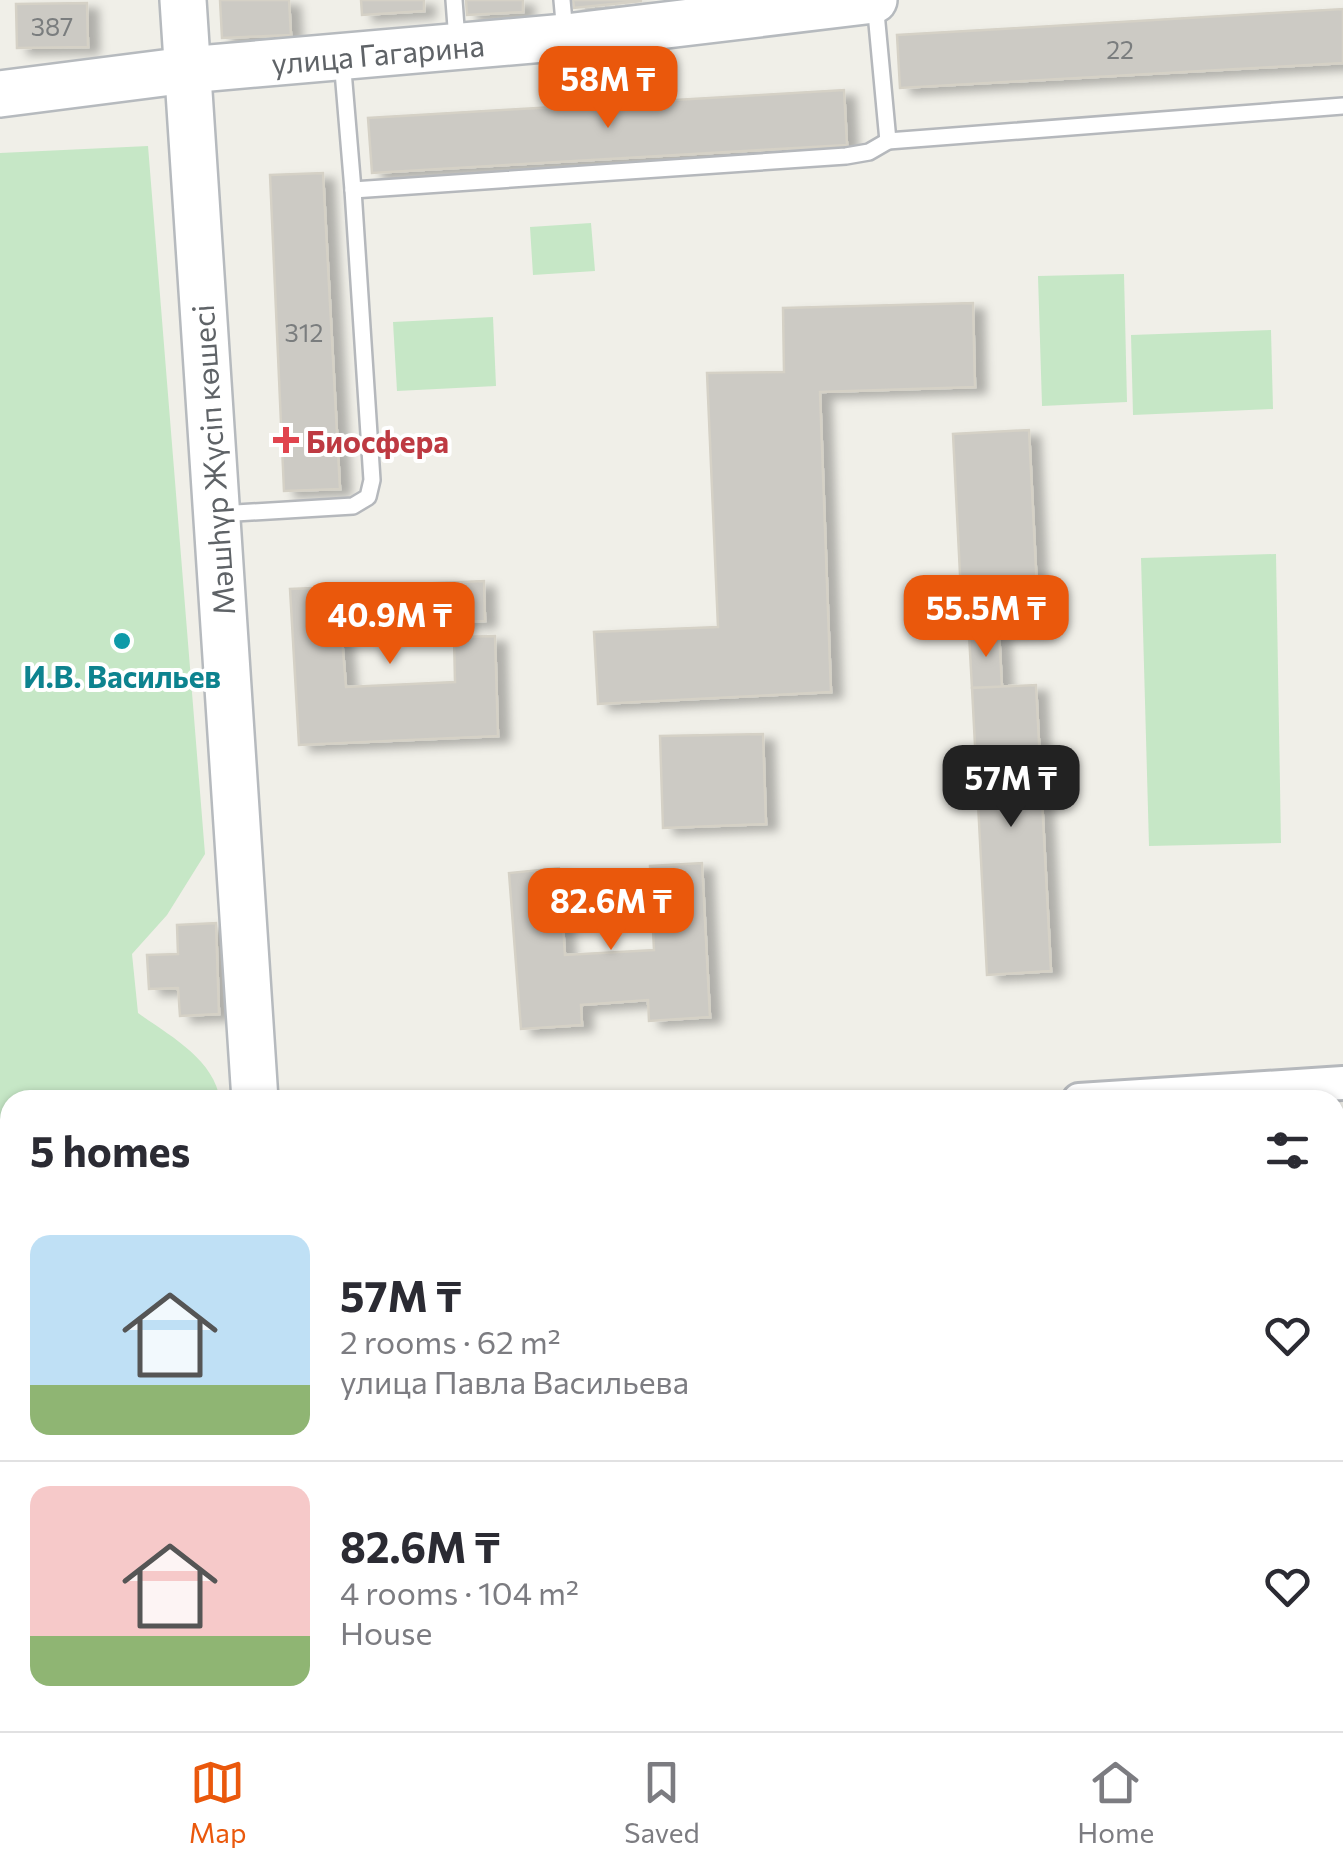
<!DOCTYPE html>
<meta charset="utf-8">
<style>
:root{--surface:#fff;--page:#f2f2f3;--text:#2b2b33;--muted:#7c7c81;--line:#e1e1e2;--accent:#ea580c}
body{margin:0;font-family:Commissioner,sans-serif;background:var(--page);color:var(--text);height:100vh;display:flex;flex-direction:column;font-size:38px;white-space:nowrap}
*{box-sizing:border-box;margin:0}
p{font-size:32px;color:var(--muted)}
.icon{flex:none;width:55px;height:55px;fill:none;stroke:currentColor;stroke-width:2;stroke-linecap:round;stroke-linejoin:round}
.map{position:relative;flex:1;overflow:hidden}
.panel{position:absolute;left:0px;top:1090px;width:1345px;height:642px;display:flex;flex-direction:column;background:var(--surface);border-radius:30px 30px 0 0;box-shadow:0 2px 8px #0004}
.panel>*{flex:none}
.price{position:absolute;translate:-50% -85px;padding:0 22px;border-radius:20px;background:var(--accent);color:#fff;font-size:32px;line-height:65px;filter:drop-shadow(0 2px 5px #0008)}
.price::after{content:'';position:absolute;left:50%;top:60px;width:30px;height:22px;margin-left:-15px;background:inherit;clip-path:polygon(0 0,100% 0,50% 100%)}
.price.on{background:#222;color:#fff}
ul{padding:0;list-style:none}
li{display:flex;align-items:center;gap:30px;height:250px;padding:0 30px}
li+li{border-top:2px solid var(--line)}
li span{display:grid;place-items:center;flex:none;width:280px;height:200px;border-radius:20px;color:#555}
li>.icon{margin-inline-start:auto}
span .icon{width:120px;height:120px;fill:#fffc;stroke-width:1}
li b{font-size:42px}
h2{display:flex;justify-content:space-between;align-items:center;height:120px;padding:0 30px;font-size:42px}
.dock{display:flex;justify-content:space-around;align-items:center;height:140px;border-top:2px solid var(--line);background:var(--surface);font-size:28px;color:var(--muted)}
.dock a{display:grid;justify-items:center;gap:5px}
.dock .on{color:var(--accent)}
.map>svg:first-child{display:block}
</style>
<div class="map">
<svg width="1343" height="1731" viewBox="0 0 1343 1731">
<defs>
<filter id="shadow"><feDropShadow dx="11" dy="6" stdDeviation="5" flood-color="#0004"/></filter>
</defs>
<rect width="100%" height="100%" fill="#f0efe8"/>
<g fill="#c6e7c6">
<path d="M 148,146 L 205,854 L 167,915 L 132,954 L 138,1013 C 170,1036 214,1059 220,1100 L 10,1100 L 10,1164 L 0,1165 L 0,153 Z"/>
<path d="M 591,223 L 595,271 L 533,275 L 530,227 Z"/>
<path d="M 1124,274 L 1127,402 L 1042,406 L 1038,276 Z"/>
<path d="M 493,317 L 496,386 L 397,391 L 393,322 Z"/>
<path d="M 1271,330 L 1273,409 L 1133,415 L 1131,335 Z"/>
<path d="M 1276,554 L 1281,843 L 1149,846 L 1141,558 Z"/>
</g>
<g fill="#cccac4" stroke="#d5d1c6" stroke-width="2.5" filter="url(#shadow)">
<path d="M 220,0 L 289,0 L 291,35 L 222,38 Z"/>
<path d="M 361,0 L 424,0 L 424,11 L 362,15 Z"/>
<path d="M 466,0 L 523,0 L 523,12 L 467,15 Z"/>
<path d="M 573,0 L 641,0 L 641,1 L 574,8 Z"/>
<path d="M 87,3 L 88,47 L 17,48 L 16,4 Z"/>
<path d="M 1343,9 L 1343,63 L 900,88 L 897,35 Z"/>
<path d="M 844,90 L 847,145 L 372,173 L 368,118 Z"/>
<path d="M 323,173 L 340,489 L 284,491 L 270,175 Z"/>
<path d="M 973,303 L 975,387 L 820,392 L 831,692 L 598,704 L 594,632 L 718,627 L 707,373 L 784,372 L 783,308 Z"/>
<path d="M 1029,430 L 1039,630 L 963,634 L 953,434 Z"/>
<path d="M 484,581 L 485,621 L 341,626 L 346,687 L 455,682 L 454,637 L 495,636 L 498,736 L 299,745 L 290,589 Z"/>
<path d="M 999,632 L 1002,687 L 972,688 L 969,634 Z"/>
<path d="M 1036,685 L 1051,971 L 987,975 L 972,688 Z"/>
<path d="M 763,734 L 766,824 L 663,828 L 660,736 Z"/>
<path d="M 702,863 L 710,1017 L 649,1021 L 648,1000 L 581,1005 L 582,1025 L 521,1029 L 509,873 L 559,868 L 565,955 L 654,950 L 650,866 Z"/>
<path d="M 216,923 L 219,1014 L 180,1016 L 178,988 L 149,989 L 147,955 L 178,954 L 177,925 Z"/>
<path d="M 10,1244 L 10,1313 L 0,1313 L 0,1245 Z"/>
<path d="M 1021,1722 L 1093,1722 L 1094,1728 L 1022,1731 Z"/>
<path d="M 920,1723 L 920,1731 L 860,1731 L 860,1726 Z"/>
</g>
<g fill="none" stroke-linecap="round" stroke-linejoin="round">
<g stroke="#b5b8bc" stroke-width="20">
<g id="lane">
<path d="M 454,0 L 457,41"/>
<path d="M 562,0 L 565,33"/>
<path d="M 875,2 L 888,141 L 1343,106"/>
<path d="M 342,59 L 353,190 L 846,156 L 869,152 L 888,141"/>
<path d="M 219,514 L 353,506 L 368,497 L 372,480 L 353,190"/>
</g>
</g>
<g stroke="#b5b8bc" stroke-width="38">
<g id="street">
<path d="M 1079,1100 L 1343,1083"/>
<path d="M 0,1213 L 10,1210"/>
<path d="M 619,1722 L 620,1731"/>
<path d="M 990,1722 L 990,1731"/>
<path d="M 1333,1722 L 1333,1731"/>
</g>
</g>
<g stroke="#b6babe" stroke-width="50">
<g id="secondary">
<path d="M 183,0 L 255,1100"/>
<path d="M 0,94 L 187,70 L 566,37 L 874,0"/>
<path d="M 295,1722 L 296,1731"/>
</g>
</g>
<use href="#lane" stroke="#fff" stroke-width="15"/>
<use href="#street" stroke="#fff" stroke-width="32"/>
<use href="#secondary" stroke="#fff" stroke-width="45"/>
</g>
<path fill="#e0444e" stroke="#fff" stroke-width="4" d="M281 425h10v10h10v10h-10v10h-10v-10h-10v-10h10z"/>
<circle fill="#0f9aa8" stroke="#fff" stroke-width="4" cx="122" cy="641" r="10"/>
<g text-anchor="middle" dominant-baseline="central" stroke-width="8" stroke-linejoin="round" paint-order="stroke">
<g font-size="25" fill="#7a7d7e">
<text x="52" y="26">387</text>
<text x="1120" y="49">22</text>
<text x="304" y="332">312</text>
</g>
<g font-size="30" fill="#5f6367" stroke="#fff">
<text transform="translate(378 53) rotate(-5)">улица Гагарина</text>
<text transform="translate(212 460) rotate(-94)">Мәшһүр Жүсіп көшесі</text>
</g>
<g font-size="30" font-weight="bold" fill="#be3a42" stroke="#fff" text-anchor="start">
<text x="306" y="440">Биосфера</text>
</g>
<g font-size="30" font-weight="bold" fill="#0d838f" stroke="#fff">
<text x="122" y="675">И.В. Васильев</text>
</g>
</g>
</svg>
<b class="price" style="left:608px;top:131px">58M ₸</b>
<b class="price" style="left:986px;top:660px">55.5M ₸</b>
<b class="price" style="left:390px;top:667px">40.9M ₸</b>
<b class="price on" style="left:1011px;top:830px">57M ₸</b>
<b class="price" style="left:611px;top:953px">82.6M ₸</b>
<section class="panel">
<h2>5 homes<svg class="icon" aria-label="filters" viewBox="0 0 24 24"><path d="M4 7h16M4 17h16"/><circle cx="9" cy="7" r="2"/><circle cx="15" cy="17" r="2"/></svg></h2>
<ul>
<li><span style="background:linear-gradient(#bfe0f5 75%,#8fb573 0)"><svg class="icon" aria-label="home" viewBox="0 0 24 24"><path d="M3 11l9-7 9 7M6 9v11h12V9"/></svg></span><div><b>57M ₸</b><p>2 rooms · 62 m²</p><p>улица Павла Васильева</p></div><svg class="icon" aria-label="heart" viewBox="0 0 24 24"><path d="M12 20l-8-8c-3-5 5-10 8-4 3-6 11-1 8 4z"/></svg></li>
<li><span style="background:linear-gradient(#f6c9c9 75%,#8fb573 0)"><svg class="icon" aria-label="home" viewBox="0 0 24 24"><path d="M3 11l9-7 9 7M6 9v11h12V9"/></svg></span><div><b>82.6M ₸</b><p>4 rooms · 104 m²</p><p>House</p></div><svg class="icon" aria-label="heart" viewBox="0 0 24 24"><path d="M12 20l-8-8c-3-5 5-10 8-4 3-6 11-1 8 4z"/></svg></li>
</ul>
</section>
</div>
<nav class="dock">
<a class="on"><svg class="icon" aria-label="map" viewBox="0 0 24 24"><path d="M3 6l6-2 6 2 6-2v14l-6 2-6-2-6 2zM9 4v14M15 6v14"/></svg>Map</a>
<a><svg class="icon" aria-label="saved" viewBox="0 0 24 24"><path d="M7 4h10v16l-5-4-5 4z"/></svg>Saved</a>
<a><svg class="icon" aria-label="home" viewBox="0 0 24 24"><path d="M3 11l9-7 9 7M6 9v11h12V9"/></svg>Home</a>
</nav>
